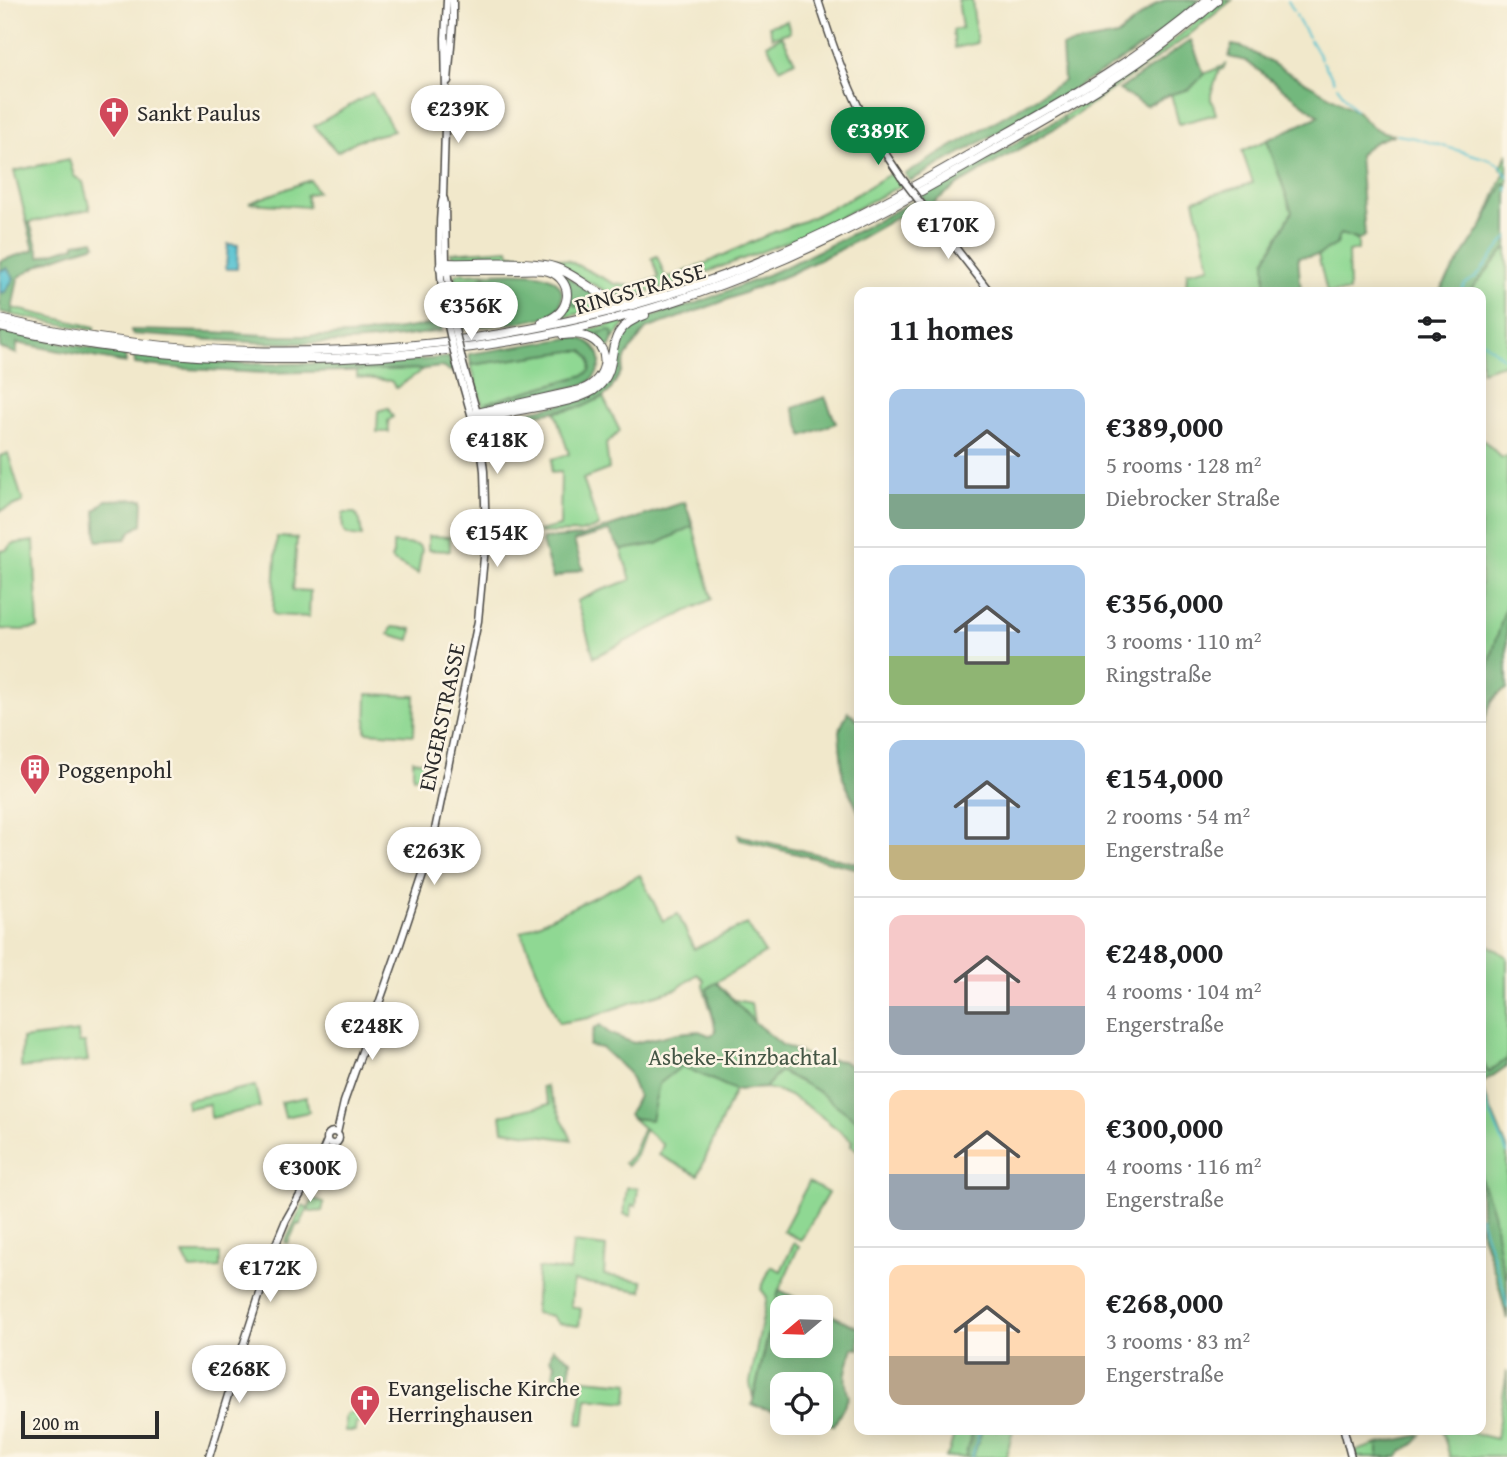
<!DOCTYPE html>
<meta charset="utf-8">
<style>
:root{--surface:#fff;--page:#f2f2f2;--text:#202124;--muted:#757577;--line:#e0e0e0;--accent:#0b8043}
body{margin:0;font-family:"Gentium Book Plus",serif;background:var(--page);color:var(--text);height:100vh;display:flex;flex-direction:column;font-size:26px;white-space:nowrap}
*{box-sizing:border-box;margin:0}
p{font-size:23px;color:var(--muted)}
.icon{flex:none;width:38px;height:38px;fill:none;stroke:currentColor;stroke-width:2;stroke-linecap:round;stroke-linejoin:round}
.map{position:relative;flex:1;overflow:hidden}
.side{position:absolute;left:854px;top:287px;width:632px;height:1148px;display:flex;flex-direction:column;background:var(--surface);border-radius:14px;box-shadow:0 4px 18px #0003}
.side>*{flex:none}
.needle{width:46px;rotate:251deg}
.fabs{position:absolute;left:770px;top:1295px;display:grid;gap:14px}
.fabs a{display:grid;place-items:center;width:63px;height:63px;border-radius:14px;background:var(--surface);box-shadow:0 4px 18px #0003;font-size:35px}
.scale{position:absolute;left:21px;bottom:18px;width:138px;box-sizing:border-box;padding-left:7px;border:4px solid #2b2b2b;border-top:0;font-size:19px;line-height:24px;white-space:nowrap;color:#2b2b2b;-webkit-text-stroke:5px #fcf5e5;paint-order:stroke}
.price{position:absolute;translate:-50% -60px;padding:0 16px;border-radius:24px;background:#fff;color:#222;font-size:23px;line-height:46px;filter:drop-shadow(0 2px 4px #0008)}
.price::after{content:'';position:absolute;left:50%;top:42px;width:21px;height:16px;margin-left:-10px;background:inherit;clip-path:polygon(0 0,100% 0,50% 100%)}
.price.on{background:var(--accent);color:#fff}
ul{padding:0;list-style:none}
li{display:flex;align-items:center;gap:21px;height:175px;padding:0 35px}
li+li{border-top:2px solid var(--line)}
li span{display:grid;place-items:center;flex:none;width:196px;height:140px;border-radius:14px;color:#555}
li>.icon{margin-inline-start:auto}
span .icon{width:84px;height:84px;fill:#fffc;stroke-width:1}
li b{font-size:30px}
h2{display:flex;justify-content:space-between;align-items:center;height:84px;padding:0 35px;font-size:30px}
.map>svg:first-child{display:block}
</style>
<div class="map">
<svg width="1507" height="1457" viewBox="0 0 1507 1457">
<rect width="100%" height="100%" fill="#fcf5e5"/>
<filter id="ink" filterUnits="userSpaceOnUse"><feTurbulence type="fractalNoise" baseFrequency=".0143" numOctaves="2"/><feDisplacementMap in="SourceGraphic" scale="14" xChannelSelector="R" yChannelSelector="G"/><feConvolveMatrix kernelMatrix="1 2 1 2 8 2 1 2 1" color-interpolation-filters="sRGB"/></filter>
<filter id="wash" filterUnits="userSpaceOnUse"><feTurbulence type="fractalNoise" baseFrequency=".00686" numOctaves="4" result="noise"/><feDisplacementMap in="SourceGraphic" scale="28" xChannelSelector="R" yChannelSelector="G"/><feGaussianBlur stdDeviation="1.57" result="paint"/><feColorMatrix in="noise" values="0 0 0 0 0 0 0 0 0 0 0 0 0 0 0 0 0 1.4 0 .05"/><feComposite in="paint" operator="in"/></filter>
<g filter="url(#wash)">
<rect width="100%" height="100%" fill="#f1e8cb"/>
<g fill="#8fd893" stroke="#5d825f" stroke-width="2">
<path d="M 958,0 L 972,0 L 977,43 L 955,48 L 953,30 L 962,28 Z"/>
<path d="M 1223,0 L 1232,0 L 1184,39 L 1064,123 L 1064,116 L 1154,56 Z"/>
<path d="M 787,21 L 790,32 L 772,37 L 769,26 Z"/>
<path d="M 782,36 L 795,61 L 780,69 L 767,44 Z"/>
<path d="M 1225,65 L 1223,69 L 1219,70 L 1211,94 L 1211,100 L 1212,101 L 1216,114 L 1179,124 L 1171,94 L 1190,89 L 1204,74 Z"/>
<path d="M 372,93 L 394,131 L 358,140 L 337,152 L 314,126 Z"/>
<path d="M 1267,140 L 1292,212 L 1265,261 L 1265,292 L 1186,292 L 1187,272 L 1210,267 L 1194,200 L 1253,183 L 1242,151 Z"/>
<path d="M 1507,153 L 1507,363 L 1481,371 L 1480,292 L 1439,292 L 1483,225 L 1505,172 L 1501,169 Z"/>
<path d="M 69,159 L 74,176 L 83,182 L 90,209 L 27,223 L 14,171 Z"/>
<path d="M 893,172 L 902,185 L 812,232 L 745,258 L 666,287 L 636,295 L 617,296 L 609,293 L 553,263 L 524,260 L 457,260 L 453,257 L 451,253 L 509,249 L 510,254 L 552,257 L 569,261 L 615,284 L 632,286 L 659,278 L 652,258 L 657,256 L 666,279 L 704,264 L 774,232 L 804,221 L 847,200 Z"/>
<path d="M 310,180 L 317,192 L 306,195 L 308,207 L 249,203 Z"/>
<path d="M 1340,234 L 1348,235 L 1358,242 L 1358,250 L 1348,252 L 1349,292 L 1327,292 L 1318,255 L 1337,244 Z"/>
<path d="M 463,272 L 467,274 L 487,273 L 459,301 L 457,313 L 453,282 L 455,275 Z"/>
<path d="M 580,284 L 623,303 L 556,319 L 570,292 Z"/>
<path d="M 12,308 L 95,327 L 94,330 L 13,315 Z"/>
<path d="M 629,320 L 613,339 L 612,331 L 608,330 L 590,336 L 580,332 Z"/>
<path d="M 571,351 L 583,351 C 591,358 592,362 590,371 L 584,375 L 489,402 L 494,405 L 494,407 L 483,407 L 471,365 Z"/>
<path d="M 424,369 L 396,388 L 391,381 L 357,377 L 357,370 Z"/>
<path d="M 603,397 L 620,431 L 606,444 L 609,469 L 583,479 L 599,526 L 581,532 L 540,533 L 539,531 L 560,526 L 561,472 L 551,473 L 552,459 L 569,454 L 555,412 L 582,407 Z"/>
<path d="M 388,408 L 393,417 L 388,421 L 389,432 L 377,432 L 378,411 Z"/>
<path d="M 1480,437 L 1502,458 L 1507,456 L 1507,689 L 1481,701 Z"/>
<path d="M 8,453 L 23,502 L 0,511 L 0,456 Z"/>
<path d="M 343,513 L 355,513 L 360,521 L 362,537 C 340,536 342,532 343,513 Z"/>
<path d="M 693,526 L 712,599 L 594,657 L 577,601 L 599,591 L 631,580 L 621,550 L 657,544 Z"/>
<path d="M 428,536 L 450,537 L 450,551 L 428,550 Z"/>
<path d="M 277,537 L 297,538 L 293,590 L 310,591 L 309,617 L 276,615 L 273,613 Z"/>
<path d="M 34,541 L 38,628 L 22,630 L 0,629 L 0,551 L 6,550 L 12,544 Z"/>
<path d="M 393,543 L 418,545 L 422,549 L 418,574 L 395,562 L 391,559 L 393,554 Z"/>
<path d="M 392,627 L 412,629 L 410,640 L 389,634 Z"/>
<path d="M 367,694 L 415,696 L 414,735 L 366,732 Z"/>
<path d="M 413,760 L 425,762 L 425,760 L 427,760 L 427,777 L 413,777 Z"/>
<path d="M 640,875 L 663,921 L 678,914 L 694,949 L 747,924 L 765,953 L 713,984 L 735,1000 L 751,1003 L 754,1022 L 782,1045 L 815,1059 L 843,1061 L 859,1072 L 859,1151 L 851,1146 L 852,1141 C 828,1122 794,1090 763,1088 C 754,1088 744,1089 735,1090 L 698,1175 L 659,1155 L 663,1145 L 645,1129 L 635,1157 L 627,1166 L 624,1163 L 632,1155 L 643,1128 L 632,1118 L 641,1119 L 638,1088 L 610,1035 L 634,1044 L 711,1037 L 718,1033 L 703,986 L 704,980 L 697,974 L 677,989 L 633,1002 L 589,1018 L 559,1023 L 521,932 Z"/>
<path d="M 1480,939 L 1507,957 L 1507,1059 L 1488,1072 L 1481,1059 Z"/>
<path d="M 364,1013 L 368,1016 L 364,1030 L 360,1033 L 357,1032 L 358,1029 L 335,1019 Z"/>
<path d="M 78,1032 L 79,1043 L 85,1043 L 88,1061 L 21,1068 L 22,1039 Z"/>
<path d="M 1480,1084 L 1507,1148 L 1507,1319 L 1500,1289 L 1481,1230 Z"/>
<path d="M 255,1086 L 260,1107 L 211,1118 L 209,1104 L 188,1108 L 186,1100 Z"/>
<path d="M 546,1086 L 572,1140 L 503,1130 L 501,1115 L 550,1104 L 542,1087 Z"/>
<path d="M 306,1097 L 309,1112 L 285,1117 L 281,1102 Z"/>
<path d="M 333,1154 L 339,1158 L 342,1169 L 321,1167 L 327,1157 Z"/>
<path d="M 809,1182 L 828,1193 L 801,1240 L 783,1231 Z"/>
<path d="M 627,1187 L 638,1188 L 636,1206 L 632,1205 L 631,1216 L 624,1214 Z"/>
<path d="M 313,1199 L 324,1202 L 322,1211 L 310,1212 L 308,1208 L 300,1225 L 297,1224 L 288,1243 L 285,1242 L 303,1205 L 309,1208 Z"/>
<path d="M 573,1243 L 606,1247 L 604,1275 L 643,1281 L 642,1291 L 573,1281 L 571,1306 L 581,1309 L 579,1326 L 558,1323 L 552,1316 L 535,1313 L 538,1268 L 570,1271 Z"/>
<path d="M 794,1243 L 799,1246 L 779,1290 L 753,1398 L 750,1383 L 767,1297 L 761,1289 L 771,1266 L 781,1271 Z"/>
<path d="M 220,1254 L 220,1268 L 191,1270 L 183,1254 Z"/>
<path d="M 223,1344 L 238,1348 L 234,1361 L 228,1370 C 218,1365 222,1354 223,1344 Z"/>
<path d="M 1507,1371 L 1507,1457 L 1450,1457 L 1442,1430 L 1460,1430 L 1496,1439 Z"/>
<path d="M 583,1379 L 629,1383 L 627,1402 L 587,1398 L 584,1424 L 578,1424 Z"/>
<path d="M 349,1413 L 369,1414 L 367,1423 L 356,1423 L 355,1431 L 345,1431 L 345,1416 Z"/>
<path d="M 955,1430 L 1013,1430 L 1006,1457 L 945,1457 L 949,1452 Z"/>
<path d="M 1378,1444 L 1378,1457 L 1357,1457 L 1356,1451 Z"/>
</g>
<g fill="#73b87d" stroke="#4f7254" stroke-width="2">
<path d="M 1166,0 L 1200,0 C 1154,43 1100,74 1046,105 C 1001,131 956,156 910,181 L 905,174 L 1064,81 L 1062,46 L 1117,36 L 1157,3 Z"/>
<path d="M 1191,40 L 1204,74 L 1190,89 L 1171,94 L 1146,106 L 1119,90 Z"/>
<path d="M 1232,45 L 1243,47 L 1358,112 C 1370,127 1376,131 1395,135 C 1382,138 1368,144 1359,155 L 1365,235 L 1359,240 L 1340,234 L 1337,244 L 1318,255 L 1298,257 L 1301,292 L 1265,292 L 1265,261 L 1292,212 L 1267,140 L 1319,116 L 1246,61 L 1229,57 Z"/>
<path d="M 1064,116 L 1064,123 L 959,184 L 937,200 L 931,206 L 927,204 L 921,196 Z"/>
<path d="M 1504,183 L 1507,183 L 1507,247 L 1469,292 L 1439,292 L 1483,225 Z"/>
<path d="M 914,201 L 917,206 L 841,249 L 788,275 L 719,303 L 646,329 L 626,356 L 621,372 L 610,391 L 603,397 L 582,407 L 486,422 L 489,419 L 583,400 C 628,383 602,343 634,324 C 650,314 672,311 690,305 C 712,298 733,288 755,280 C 810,257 861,229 914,201 Z"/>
<path d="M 27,223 L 30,223 L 40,257 L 75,246 L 75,243 L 94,240 L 96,245 C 68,253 41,261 18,278 L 12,310 L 13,315 L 0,312 L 0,293 L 5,292 L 7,268 L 0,271 L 0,261 L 34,250 Z"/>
<path d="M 560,272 L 603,300 L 576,307 L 571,302 L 568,283 Z"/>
<path d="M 487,273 C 507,273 563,266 562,296 C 562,304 558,310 552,314 C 537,323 480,326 460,329 L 457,313 L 459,301 Z"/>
<path d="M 442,323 L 442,331 C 416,335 389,339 363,341 C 286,347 208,340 132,334 L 131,330 L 212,332 L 280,336 L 328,336 L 365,334 Z"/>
<path d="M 608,330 L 612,331 C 614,341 611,345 605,352 L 590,336 Z"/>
<path d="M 0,331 L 125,355 L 126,363 L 17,343 L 17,354 L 0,348 Z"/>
<path d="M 576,337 C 602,344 609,366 587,384 L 494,405 L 487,403 L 584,375 L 590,371 C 592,362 591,358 583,351 L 572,351 L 471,365 L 469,354 Z"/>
<path d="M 134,355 L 229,363 L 274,364 L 398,362 L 449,357 L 453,372 L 441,367 L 424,369 L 264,373 L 186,369 L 135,364 Z"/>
<path d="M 825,397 L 836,423 L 803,436 L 793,408 Z"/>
<path d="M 143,499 L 142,524 L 130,532 L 126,539 L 97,541 L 95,511 L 106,500 Z"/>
<path d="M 685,502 L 693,526 L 657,544 L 621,550 L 609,531 L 574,541 L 583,569 L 553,578 L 542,542 L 543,539 L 582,536 Z"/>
<path d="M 1507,602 L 1507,689 C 1488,697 1486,717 1481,735 L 1481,693 Z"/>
<path d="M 848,712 L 859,721 L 859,813 L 843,778 L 839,731 Z"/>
<path d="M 738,835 L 859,864 L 859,869 L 740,840 Z"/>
<path d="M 716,982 L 754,1022 L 782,1045 L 815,1059 L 843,1061 L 859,1072 L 859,1122 L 816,1090 L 780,1071 L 765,1088 L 735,1090 L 682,1066 L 659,1084 L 651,1120 L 632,1118 L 629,1114 L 638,1096 L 628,1072 L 602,1048 L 589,1046 L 594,1029 L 600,1025 L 610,1034 L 634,1043 L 678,1033 L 699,1031 L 711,1036 L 716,1032 L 707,989 Z"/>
<path d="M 1480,1059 L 1488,1072 L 1507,1059 L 1507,1066 L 1481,1084 Z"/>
<path d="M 1480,1176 L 1493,1212 L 1500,1257 L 1507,1279 L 1507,1319 L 1500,1289 L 1481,1230 Z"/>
<path d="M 779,1290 L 815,1307 L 782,1307 L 782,1346 L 821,1346 L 821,1310 L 859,1328 L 859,1349 L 853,1348 C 847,1367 842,1377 849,1397 L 834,1425 L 821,1422 L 821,1384 L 782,1384 L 782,1413 L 752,1405 Z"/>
<path d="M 553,1348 L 571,1360 L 570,1377 L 553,1375 L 555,1364 L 550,1359 Z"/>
<path d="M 973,1430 L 982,1430 L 973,1457 L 965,1457 Z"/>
<path d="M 1421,1435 C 1414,1449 1406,1444 1398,1457 L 1378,1457 L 1378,1444 Z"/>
</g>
<g fill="#56c2d1" stroke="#40767e" stroke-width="2">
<path d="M 228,244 L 238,245 L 237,269 L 227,269 L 226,267 Z"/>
<path d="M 7,268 L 14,278 L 5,292 L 0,293 L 0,271 Z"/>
</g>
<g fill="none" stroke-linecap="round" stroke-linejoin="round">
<g stroke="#56c2d1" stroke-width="2">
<path d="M 1288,1 L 1294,11"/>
<path d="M 1296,15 L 1297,17"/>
<path d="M 1298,20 L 1308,37"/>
<path d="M 1310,40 L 1321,59"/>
<path d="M 1323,62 L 1334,81"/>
<path d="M 1337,86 L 1355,110"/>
<path d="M 1397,135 L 1415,138 L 1491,160 L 1500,165 L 1507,176"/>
<path d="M 1507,187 L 1507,190"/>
<path d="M 1460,292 L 1465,284 L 1476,277 L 1507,238"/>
<path d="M 1480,339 L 1507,361"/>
<path d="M 1480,1087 L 1507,1153"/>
<path d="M 1480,1217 L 1503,1287 L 1507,1307"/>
<path d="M 972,1457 L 980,1430"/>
</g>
</g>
</g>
<g filter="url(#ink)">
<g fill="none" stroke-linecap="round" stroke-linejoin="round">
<g stroke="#494743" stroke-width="9">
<g id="secondary">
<path d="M 447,0 L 445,38 L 446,93 L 443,197 C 440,208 440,219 440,230 C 439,263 441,295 448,326"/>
<path d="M 818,0 C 830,38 843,76 861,112 C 872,135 887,156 901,177"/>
<path d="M 448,81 L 453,22 L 453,0"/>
<path d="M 444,199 L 445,204 L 446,263 L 454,325"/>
<path d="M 923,206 L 990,292"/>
<path d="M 457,365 L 473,421"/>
<circle cx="333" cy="1138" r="6"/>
<path d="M 337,1133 L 344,1102 L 399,947 L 430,854 L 478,621 L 486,536 L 484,471 L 477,413 L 463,364"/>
<path d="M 1344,1430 L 1351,1457"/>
<path d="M 209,1457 L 244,1343 L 276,1244 L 286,1220 L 316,1167 L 327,1141"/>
</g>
</g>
<g stroke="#494743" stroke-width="10">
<g id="trunk">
<path d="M 0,319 C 227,373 491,359 711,280 C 805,247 893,199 979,149 C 1060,103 1136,62 1207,0"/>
<path d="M 542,322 C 553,319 563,313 566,301 C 570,288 561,275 548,271 C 537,268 525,270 514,270 C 496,270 477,270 458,270 L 444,271 L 440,267 L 446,263 C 478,264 512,260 545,265 C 582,271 596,307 640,299"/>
<path d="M 0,327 C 215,376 465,370 675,301 C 783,266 885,213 983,156 C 1067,109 1145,65 1217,0"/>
<path d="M 563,335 C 570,334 578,333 585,336 C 614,346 609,380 581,390 L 477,413 L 473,416 L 474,420 C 486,420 499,415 511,412 C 532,407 583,402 598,387 C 624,364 597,331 645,315"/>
</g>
</g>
<use href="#secondary" stroke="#fff" stroke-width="6"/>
<use href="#trunk" stroke="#fff" stroke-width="8"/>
<g stroke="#494743" stroke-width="9" stroke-linecap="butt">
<g id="secondary-bridge">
<path d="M 901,177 L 923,206"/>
<path d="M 454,325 L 463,364"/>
<path d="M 448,326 L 457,365"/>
</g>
</g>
<use href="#secondary-bridge" stroke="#fff" stroke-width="6"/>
</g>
</g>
<defs>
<g id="church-pin" transform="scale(1.575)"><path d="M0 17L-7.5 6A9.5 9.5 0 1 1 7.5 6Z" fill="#d1495b" stroke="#fcf5e5"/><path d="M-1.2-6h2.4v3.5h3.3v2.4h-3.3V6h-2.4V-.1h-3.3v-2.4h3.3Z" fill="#fff"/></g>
<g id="building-pin" transform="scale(1.575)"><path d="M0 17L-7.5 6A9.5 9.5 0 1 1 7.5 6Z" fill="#d1495b" stroke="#fcf5e5"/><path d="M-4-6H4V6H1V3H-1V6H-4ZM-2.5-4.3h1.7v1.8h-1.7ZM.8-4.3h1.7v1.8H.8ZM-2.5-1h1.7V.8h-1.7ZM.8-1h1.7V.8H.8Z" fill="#fff"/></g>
</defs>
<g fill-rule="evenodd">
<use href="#church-pin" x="114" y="112"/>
<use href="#building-pin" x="35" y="769"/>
<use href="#church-pin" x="365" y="1400"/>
</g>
<g text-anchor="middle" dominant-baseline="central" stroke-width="5" stroke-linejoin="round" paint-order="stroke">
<g font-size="23" fill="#2b2b2b" stroke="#fcf5e5" text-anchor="start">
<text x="137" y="112">Sankt Paulus</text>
<text x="58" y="769">Poggenpohl</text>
<text x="388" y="1387">Evangelische Kirche<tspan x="388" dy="26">Herringhausen</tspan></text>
</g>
<g font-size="23" fill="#2b2b2b" stroke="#fcf5e5">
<text transform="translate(640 288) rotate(-16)">RINGSTRASSE</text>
<text transform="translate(441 717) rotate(-78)">ENGERSTRASSE</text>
</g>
<g font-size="23" fill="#445645" stroke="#fcf5e5">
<text x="743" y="1056">Asbeke-Kinzbachtal</text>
</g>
</g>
</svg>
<div class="fabs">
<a><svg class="needle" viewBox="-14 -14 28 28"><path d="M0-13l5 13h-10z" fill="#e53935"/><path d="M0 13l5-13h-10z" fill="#757577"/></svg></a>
<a><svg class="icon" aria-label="locate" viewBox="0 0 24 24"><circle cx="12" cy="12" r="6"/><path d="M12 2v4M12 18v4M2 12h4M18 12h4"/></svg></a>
</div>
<div class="scale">200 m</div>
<b class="price" style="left:458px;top:145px">€239K</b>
<b class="price on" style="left:878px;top:167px">€389K</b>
<b class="price" style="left:948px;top:261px">€170K</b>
<b class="price" style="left:471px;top:342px">€356K</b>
<b class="price" style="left:497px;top:476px">€418K</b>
<b class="price" style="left:497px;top:569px">€154K</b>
<b class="price" style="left:434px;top:887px">€263K</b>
<b class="price" style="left:372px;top:1062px">€248K</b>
<b class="price" style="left:310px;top:1204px">€300K</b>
<b class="price" style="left:270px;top:1304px">€172K</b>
<b class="price" style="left:239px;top:1405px">€268K</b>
<section class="side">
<h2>11 homes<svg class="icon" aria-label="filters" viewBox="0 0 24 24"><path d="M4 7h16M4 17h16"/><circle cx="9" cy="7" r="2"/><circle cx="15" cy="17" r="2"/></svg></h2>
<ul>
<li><span style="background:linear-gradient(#a9c7e8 75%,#7fa58c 0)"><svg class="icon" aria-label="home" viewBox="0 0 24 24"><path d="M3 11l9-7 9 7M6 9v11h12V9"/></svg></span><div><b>€389,000</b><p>5 rooms · 128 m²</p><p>Diebrocker Straße</p></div></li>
<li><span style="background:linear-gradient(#a9c7e8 65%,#8fb573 0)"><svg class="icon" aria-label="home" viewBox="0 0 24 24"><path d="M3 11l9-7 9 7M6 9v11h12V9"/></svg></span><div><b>€356,000</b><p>3 rooms · 110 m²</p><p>Ringstraße</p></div></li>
<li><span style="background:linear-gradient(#a9c7e8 75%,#c2b280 0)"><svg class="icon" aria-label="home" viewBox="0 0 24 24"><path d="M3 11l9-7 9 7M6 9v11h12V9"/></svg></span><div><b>€154,000</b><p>2 rooms · 54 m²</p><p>Engerstraße</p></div></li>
<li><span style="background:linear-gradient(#f6c9c9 65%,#9aa5b1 0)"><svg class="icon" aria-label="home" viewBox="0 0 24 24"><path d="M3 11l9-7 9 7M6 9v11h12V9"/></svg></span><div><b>€248,000</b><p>4 rooms · 104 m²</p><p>Engerstraße</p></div></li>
<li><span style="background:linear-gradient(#ffd9b3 60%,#9aa5b1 0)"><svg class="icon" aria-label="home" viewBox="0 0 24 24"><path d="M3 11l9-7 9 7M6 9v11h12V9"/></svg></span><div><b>€300,000</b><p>4 rooms · 116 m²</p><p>Engerstraße</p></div></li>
<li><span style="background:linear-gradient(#ffd9b3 65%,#b9a48a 0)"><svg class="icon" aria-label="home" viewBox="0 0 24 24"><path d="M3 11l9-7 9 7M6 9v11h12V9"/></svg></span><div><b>€268,000</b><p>3 rooms · 83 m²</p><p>Engerstraße</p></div></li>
</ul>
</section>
</div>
